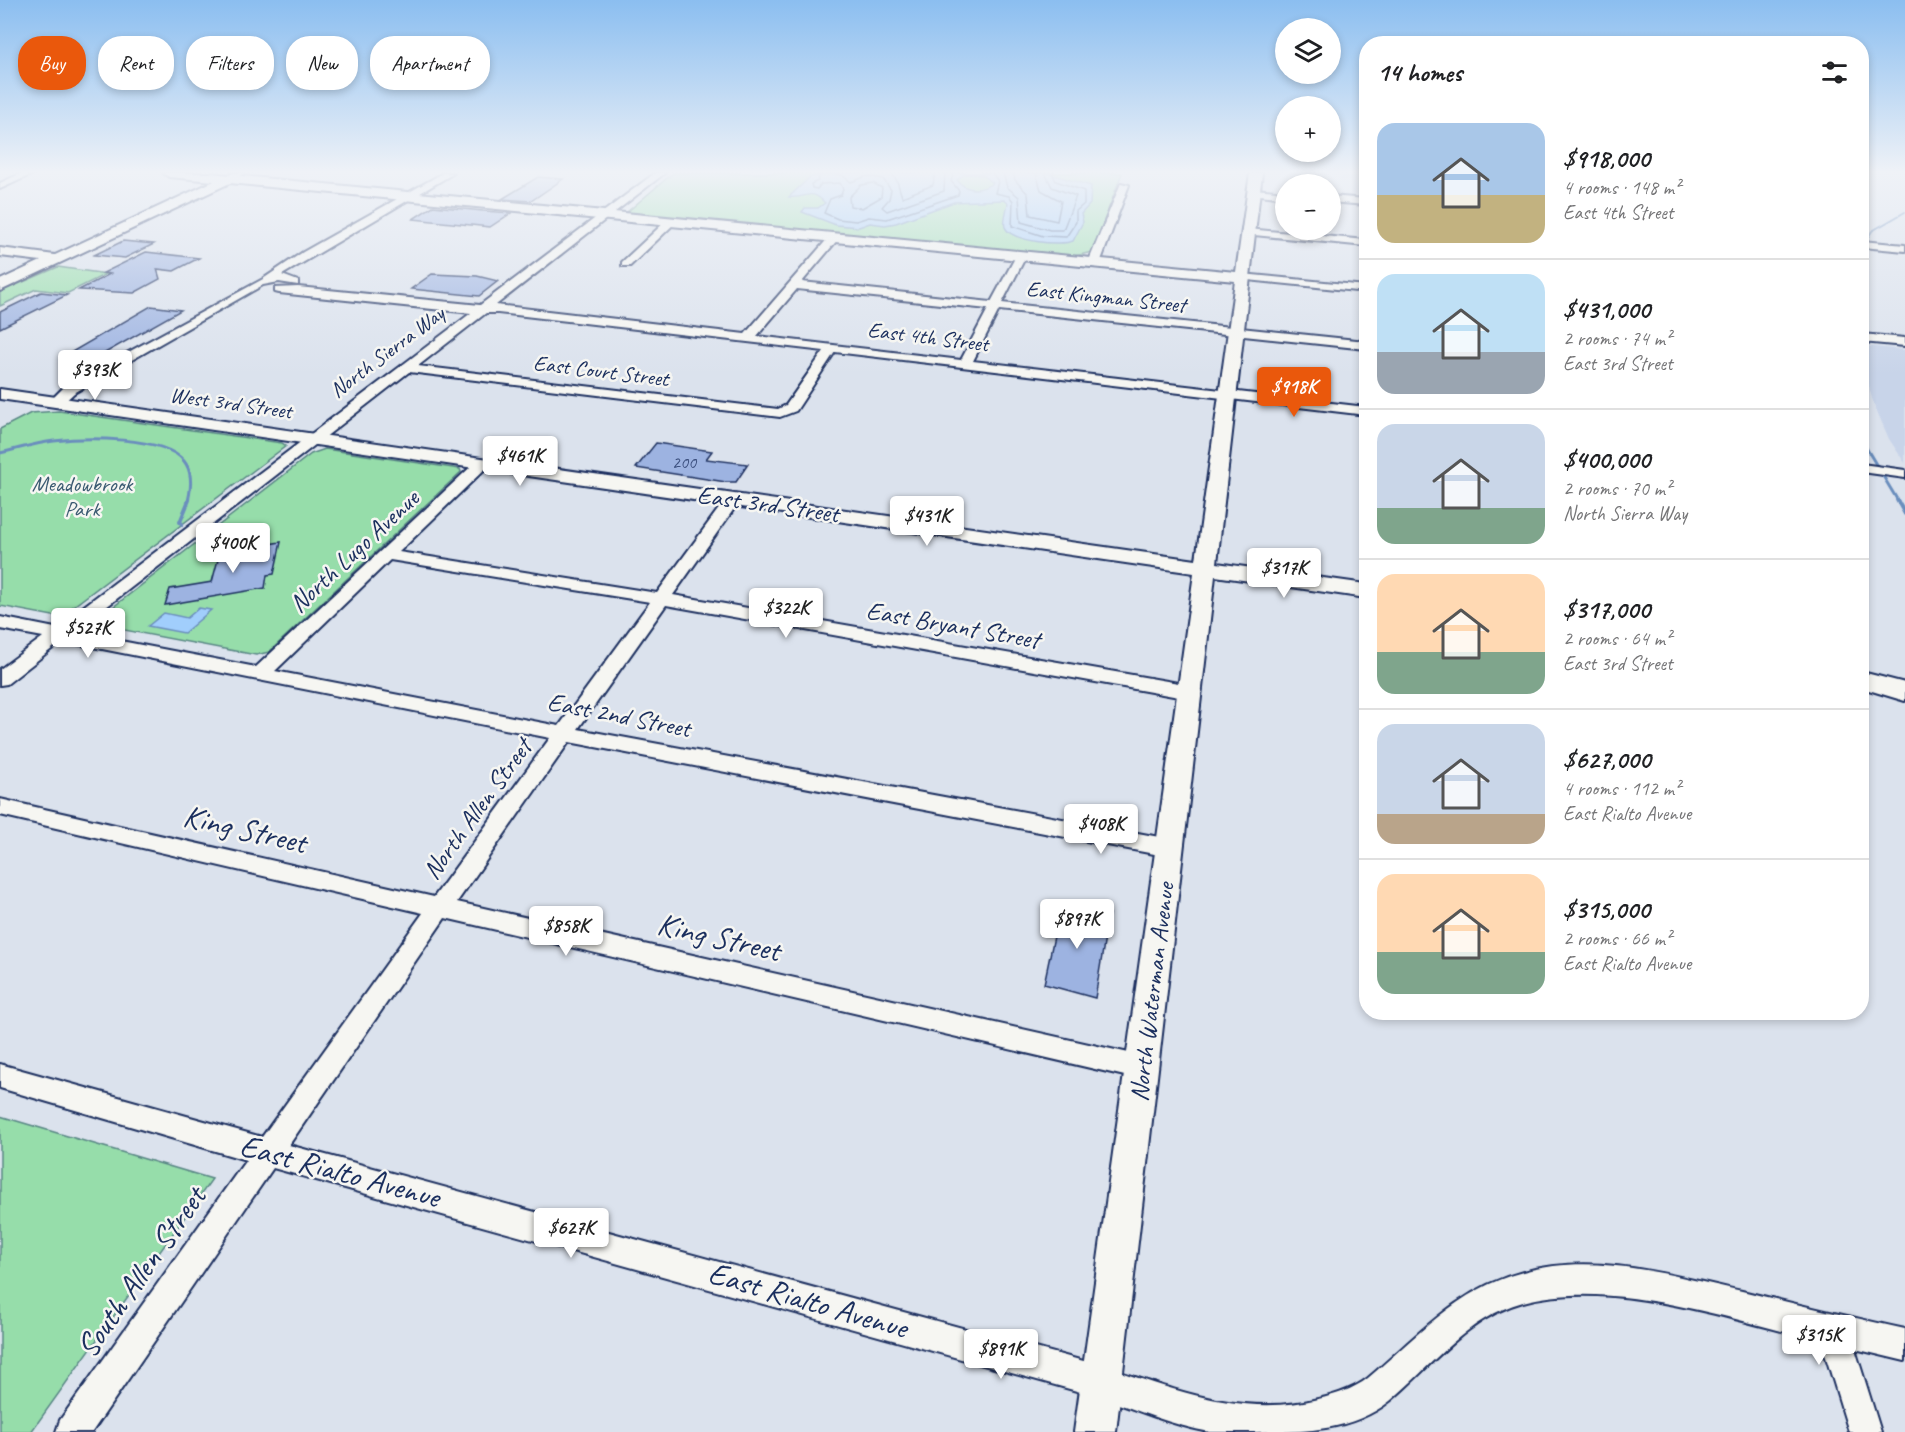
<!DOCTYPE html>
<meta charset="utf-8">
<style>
:root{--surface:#fff;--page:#f6f6f6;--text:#202124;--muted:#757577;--line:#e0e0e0;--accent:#ea580c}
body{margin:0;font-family:Caveat,sans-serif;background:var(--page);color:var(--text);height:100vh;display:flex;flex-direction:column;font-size:22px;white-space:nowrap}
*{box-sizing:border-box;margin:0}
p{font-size:20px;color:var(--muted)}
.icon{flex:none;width:33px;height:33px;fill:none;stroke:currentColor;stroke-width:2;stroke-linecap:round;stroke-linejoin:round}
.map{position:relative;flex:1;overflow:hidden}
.drawer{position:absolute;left:1359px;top:36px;width:510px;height:984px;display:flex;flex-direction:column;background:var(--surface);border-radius:24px;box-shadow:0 3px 9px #0003}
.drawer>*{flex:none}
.hud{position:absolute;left:18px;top:36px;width:570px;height:54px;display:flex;gap:12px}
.fabs{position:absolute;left:1275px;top:18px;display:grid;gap:12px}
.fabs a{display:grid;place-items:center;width:66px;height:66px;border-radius:50%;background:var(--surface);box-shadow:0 3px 9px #0003;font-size:30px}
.price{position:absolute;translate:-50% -51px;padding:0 14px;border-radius:6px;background:#fff;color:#222;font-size:20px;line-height:39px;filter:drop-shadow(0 2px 3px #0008)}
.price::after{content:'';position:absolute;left:50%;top:36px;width:18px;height:14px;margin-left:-9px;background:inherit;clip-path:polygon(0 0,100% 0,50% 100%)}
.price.selected{background:var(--accent);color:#fff}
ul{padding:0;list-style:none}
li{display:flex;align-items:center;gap:18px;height:150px;padding:0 18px}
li+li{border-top:2px solid var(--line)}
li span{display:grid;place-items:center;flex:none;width:168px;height:120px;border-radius:18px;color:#555}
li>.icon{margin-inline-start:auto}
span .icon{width:72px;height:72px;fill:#fffc;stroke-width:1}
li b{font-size:26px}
h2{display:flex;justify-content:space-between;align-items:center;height:72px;padding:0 18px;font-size:26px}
.tag{padding:0 21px;border-radius:24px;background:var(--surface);box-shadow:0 3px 9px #0003;font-size:21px;line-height:54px}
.tag.selected{background:var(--accent);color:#fff}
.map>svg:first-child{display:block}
</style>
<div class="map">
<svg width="1905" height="1432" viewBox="0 0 1905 1432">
<rect width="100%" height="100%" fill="#dbe2ed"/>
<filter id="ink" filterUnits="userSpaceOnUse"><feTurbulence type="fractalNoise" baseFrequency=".0167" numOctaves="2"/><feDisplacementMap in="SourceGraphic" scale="12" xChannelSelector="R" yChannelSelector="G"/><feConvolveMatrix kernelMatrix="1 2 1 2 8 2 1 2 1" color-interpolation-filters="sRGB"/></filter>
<g filter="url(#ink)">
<g fill="#c8d4e9">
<path d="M 1342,173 L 1366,173 L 1366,196 L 1351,194 L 1352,180 L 1341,180 Z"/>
<path d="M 1866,346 L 1905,350 L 1905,463 L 1889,439 L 1873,402 L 1862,359 Z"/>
</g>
<g fill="#96ddaa" stroke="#588684" stroke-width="1.5">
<path d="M 673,173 L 1122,173 L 1092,252 L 1075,256 L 626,213 Z"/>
<path d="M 58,267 L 106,274 L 68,293 L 36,289 L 0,306 L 0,292 Z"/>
<path d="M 59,411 L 282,443 L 286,446 L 63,614 L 53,616 L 0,606 L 0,429 L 31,413 Z"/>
<path d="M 325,449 L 460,469 L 461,472 L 269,652 L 256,655 L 98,625 L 99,618 L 311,454 Z"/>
<path d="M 0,1116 L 212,1179 L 31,1432 L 0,1432 Z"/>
</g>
<g fill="#a1cefc" stroke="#6b8ebd" stroke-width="1.5" fill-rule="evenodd">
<path d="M 841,173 L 1047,173 L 1091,186 L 1090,204 L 1081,214 L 1083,222 L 1073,241 C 1061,246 1011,242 1005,227 C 1003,222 1007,209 1008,203 L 1004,200 L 954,202 L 896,223 L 885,225 L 870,223 L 859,227 L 836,225 L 802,212 L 805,208 L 818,208 L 825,203 C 810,187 808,199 789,197 L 810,177 ZM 965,174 L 983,175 L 993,183 C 981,191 966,192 957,180 Z"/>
<path d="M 199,608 L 211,610 L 184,633 L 148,626 L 164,613 L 187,618 Z"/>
</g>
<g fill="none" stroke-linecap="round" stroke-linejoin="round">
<g stroke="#516f9d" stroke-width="1.5">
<path d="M 820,173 L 818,181 L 811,184 L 812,188 L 817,189 L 821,184 L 840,183 L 843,189 L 841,195 L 830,199 L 824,213 L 838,219 L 856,221 L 869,217 L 887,219 L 958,195 L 959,191 L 951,181 L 954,173"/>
<path d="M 828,173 L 842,175 L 851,182 L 867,176 L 883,179 L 891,190 L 889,199 L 882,207 L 887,211 L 944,191 L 945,173"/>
<path d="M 891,173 L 897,181 L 902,197 L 933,185 L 935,173"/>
<path d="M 992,173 L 998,181 L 995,193 L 1009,196 L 1013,201 L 1012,226 L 1043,236 L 1066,237 L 1076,222 L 1076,211 L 1084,204 L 1084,191 L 1056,181 L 1052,173"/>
<path d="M 1003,173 L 1007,187 L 1019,197 L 1021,222 L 1050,230 L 1063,230 L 1076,196 L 1052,187 L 1045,173"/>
<path d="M 1013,173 L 1015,180 L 1028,194 L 1030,215 L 1057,221 L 1061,201 L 1041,190 L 1036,173"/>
<path d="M 873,183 L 882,188 L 881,197 L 862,208 L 850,206 L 849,197 L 861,185 Z"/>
</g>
<path stroke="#6b8ebd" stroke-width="2" d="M 1862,247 L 1872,231 L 1905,212"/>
<g stroke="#6b8ebd" stroke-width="3">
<path d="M 1862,441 L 1898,501"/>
<path d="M 0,453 C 18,449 36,443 54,441 C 84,437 164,436 184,461 C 193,472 191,489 188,501"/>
</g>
<g stroke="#6b8ebd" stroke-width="4">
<path d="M 1897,500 L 1905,514"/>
<path d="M 182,524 L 180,522 L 189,500"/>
</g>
</g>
<g fill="#9db3e1" stroke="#1b2f5e" stroke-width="1.5">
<path d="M 538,177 L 563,179 L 531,201 L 502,199 Z"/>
<path d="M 433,206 L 483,211 L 511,213 L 490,227 L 413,219 Z"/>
<path d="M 123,241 L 154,244 L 125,258 L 94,255 Z"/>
<path d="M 146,252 L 199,258 L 174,271 L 157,269 L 160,279 L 134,293 L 79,290 L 110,274 L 103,273 Z"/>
<path d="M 432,274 L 477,276 L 498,281 L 479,296 L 411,289 Z"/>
<path d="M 41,292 L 67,295 L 0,328 L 0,312 Z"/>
<path d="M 151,306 L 181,310 L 98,357 L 70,353 Z"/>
<path d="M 656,443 L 712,451 L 706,459 L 748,464 L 736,482 L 726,482 L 636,468 Z"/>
<path d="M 281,542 L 274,574 L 267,575 L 265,588 L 165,605 L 170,589 L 212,582 L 220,552 Z"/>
<path d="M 1061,903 L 1109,913 L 1095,998 L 1044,984 Z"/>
</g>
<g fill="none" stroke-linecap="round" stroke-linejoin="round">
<g stroke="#1b2f5e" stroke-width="4">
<g id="minor">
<path d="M 22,173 L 35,173 L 0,189 L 0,183 Z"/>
<path d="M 233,173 L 245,173 L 231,181 L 225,181 L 225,177 Z"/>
<path d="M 443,173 L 454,173 L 282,275 L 298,281 L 298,285 L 279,282 L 263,285 L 74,393 L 61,405 L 51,405 L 49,402 L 64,387 L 263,279 L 303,252 Z"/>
<path d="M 655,173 L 665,173 L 496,305 L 745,334 L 830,236 L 839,238 L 802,282 L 991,302 L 1016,256 L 1021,253 L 1026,256 L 1002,303 L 1366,341 L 1366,349 L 999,310 L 973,361 L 1366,407 L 1366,415 L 835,352 L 796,411 L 780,417 L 409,372 L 74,632 L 256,667 L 478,460 L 483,459 L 490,463 L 488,466 L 399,552 L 657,593 L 728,496 L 738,496 L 741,499 L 673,595 L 1190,685 L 1197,687 L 1200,692 L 1197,697 L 1190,699 L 666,605 L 578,729 L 1170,839 L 1178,842 L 1181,848 L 1178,854 L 1170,857 L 569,742 L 457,902 L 1142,1056 L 1151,1059 L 1155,1068 L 1151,1077 L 1142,1080 L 445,918 L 289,1145 L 1102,1366 C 1173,1389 1243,1418 1318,1399 C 1335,1395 1354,1389 1368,1378 C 1417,1337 1457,1289 1523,1272 C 1596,1252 1670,1275 1742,1291 C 1796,1304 1851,1317 1905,1329 L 1905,1361 L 1855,1349 L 1881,1432 L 1849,1432 L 1821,1341 C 1732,1320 1613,1278 1523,1302 C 1467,1317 1432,1366 1390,1401 C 1351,1432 1302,1432 1256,1432 C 1241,1432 1225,1432 1210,1432 C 1174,1426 1137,1410 1102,1398 L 273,1168 L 92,1432 L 56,1432 L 60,1420 L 246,1160 L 0,1088 L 0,1064 L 262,1137 L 423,913 L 0,815 L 0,799 L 434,897 L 550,738 L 62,641 L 7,684 L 0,685 L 0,669 L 43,637 L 0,629 L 0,617 L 55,628 L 471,313 L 279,293 L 275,292 L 275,288 L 298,287 L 480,305 ZM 797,289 L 988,309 L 961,360 L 757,336 ZM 486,313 L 498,313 L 824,351 L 786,405 L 778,409 L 418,366 ZM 390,560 L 650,602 L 559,726 L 275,671 Z"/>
<path d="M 1121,183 L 1129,185 L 1100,263 L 1090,265 L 1088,263 Z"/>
<path d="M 1254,189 L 1286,192 L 1286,198 L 1251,194 L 1249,192 Z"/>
<path d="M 1330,196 L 1366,199 L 1366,205 L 1330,202 Z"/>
<path d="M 667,220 L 676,222 L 630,266 L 622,266 L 622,262 Z"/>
<path d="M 1248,229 L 1366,240 L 1366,246 L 1244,234 L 1244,230 Z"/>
<path d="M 1862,241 L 1905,245 L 1905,251 L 1862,247 Z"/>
<path d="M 1242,274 L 1366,286 L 1366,292 L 1238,279 L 1236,277 Z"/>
<path d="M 1862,334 L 1905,338 L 1905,346 L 1862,342 Z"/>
<path d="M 1862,464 L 1905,470 L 1905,478 L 1862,472 Z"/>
</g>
</g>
<g stroke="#1b2f5e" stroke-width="4">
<g id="major">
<path d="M 163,173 L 210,173 L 1236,272 L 1250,173 L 1262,173 L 1217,563 L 1366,584 L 1366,598 L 1215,576 L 1116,1432 L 1074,1432 L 1194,573 L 0,399 L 0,389 L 1196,560 L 1235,281 L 230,183 L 0,291 L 0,280 L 41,261 L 0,256 L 0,248 L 55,255 L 214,181 L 169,177 Z"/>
<path d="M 1862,672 L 1905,683 L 1905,701 L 1862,688 Z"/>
</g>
</g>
<use href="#minor" fill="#f6f6f2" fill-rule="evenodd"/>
<use href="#major" fill="#f6f6f2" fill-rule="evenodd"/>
</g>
</g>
<linearGradient id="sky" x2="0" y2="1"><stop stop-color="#8bbef0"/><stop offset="0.46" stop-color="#eff2f7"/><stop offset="1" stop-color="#eff2f7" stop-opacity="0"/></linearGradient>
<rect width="1905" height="374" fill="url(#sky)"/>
<g text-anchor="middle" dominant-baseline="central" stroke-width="5" stroke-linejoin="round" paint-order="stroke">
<g font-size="18" fill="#3c507f">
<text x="684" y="462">200</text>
</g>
<g font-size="22" fill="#1b2f5e" stroke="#f6f6f2">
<text transform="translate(1106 297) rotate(6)">East Kingman Street</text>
<text transform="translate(928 337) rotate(7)">East 4th Street</text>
<text transform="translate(387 352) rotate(-37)">North Sierra Way</text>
<text transform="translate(601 371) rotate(7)">East Court Street</text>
<text transform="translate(231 403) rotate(8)">West 3rd Street</text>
</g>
<g font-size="22" fill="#3a5a71" stroke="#f6f6f2">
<text x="82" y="484">Meadowbrook<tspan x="82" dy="25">Park</tspan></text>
</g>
<g font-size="26" fill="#1b2f5e" stroke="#f6f6f2">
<text transform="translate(768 504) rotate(8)">East 3rd Street</text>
<text transform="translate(354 551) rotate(-43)">North Lugo Avenue</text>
<text transform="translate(953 625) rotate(10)">East Bryant Street</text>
<text transform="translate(619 715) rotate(11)">East 2nd Street</text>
<text transform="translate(477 809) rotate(-54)">North Allen Street</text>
<text transform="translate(1152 992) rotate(-83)">North Waterman Avenue</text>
</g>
<g font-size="32" fill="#1b2f5e" stroke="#f6f6f2">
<text transform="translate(245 829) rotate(13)">King Street</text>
<text transform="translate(719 937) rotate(13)">King Street</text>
<text transform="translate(340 1171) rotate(15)">East Rialto Avenue</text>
<text transform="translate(141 1272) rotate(-55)">South Allen Street</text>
<text transform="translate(808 1300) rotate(16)">East Rialto Avenue</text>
</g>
</g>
</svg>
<div class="fabs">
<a><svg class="icon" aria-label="layers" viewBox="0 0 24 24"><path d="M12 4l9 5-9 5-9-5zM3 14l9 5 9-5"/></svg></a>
<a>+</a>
<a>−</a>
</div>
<b class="price" style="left:95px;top:401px">$393K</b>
<b class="price selected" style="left:1294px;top:418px">$918K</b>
<b class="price" style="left:520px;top:487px">$461K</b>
<b class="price" style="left:927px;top:547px">$431K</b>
<b class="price" style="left:233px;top:574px">$400K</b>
<b class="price" style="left:1284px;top:599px">$317K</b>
<b class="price" style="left:786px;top:639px">$322K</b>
<b class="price" style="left:88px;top:659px">$527K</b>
<b class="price" style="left:1101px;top:855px">$408K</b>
<b class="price" style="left:1077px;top:950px">$897K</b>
<b class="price" style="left:566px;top:957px">$858K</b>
<b class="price" style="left:571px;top:1259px">$627K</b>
<b class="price" style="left:1819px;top:1366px">$315K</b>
<b class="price" style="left:1001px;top:1380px">$891K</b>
<div class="hud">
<a class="tag selected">Buy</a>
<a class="tag">Rent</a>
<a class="tag">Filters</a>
<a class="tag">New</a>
<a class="tag">Apartment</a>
</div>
<section class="drawer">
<h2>14 homes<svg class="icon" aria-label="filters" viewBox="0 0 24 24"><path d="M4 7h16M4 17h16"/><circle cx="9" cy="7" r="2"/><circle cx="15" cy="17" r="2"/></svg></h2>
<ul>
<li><span style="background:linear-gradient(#a9c7e8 60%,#c2b280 0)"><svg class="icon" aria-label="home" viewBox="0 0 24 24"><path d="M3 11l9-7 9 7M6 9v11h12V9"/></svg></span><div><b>$918,000</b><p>4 rooms · 148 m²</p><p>East 4th Street</p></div></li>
<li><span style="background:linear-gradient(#bfe0f5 65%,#9aa5b1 0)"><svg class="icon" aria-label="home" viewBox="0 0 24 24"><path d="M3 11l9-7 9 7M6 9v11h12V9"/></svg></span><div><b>$431,000</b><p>2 rooms · 74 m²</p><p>East 3rd Street</p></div></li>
<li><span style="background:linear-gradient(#c9d6e8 70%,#7fa58c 0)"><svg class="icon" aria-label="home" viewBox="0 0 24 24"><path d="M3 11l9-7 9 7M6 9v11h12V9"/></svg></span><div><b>$400,000</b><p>2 rooms · 70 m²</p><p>North Sierra Way</p></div></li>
<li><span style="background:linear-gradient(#ffd9b3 65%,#7fa58c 0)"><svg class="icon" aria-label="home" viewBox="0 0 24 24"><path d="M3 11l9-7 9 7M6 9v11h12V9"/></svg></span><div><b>$317,000</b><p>2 rooms · 64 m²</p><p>East 3rd Street</p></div></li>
<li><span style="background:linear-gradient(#c9d6e8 75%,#b9a48a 0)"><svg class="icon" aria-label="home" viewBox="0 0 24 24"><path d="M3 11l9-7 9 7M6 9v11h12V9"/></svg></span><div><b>$627,000</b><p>4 rooms · 112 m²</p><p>East Rialto Avenue</p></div></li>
<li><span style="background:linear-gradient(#ffd9b3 65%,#7fa58c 0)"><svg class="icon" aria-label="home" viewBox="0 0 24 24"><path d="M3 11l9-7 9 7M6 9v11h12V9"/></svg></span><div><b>$315,000</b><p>2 rooms · 66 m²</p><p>East Rialto Avenue</p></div></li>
</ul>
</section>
</div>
